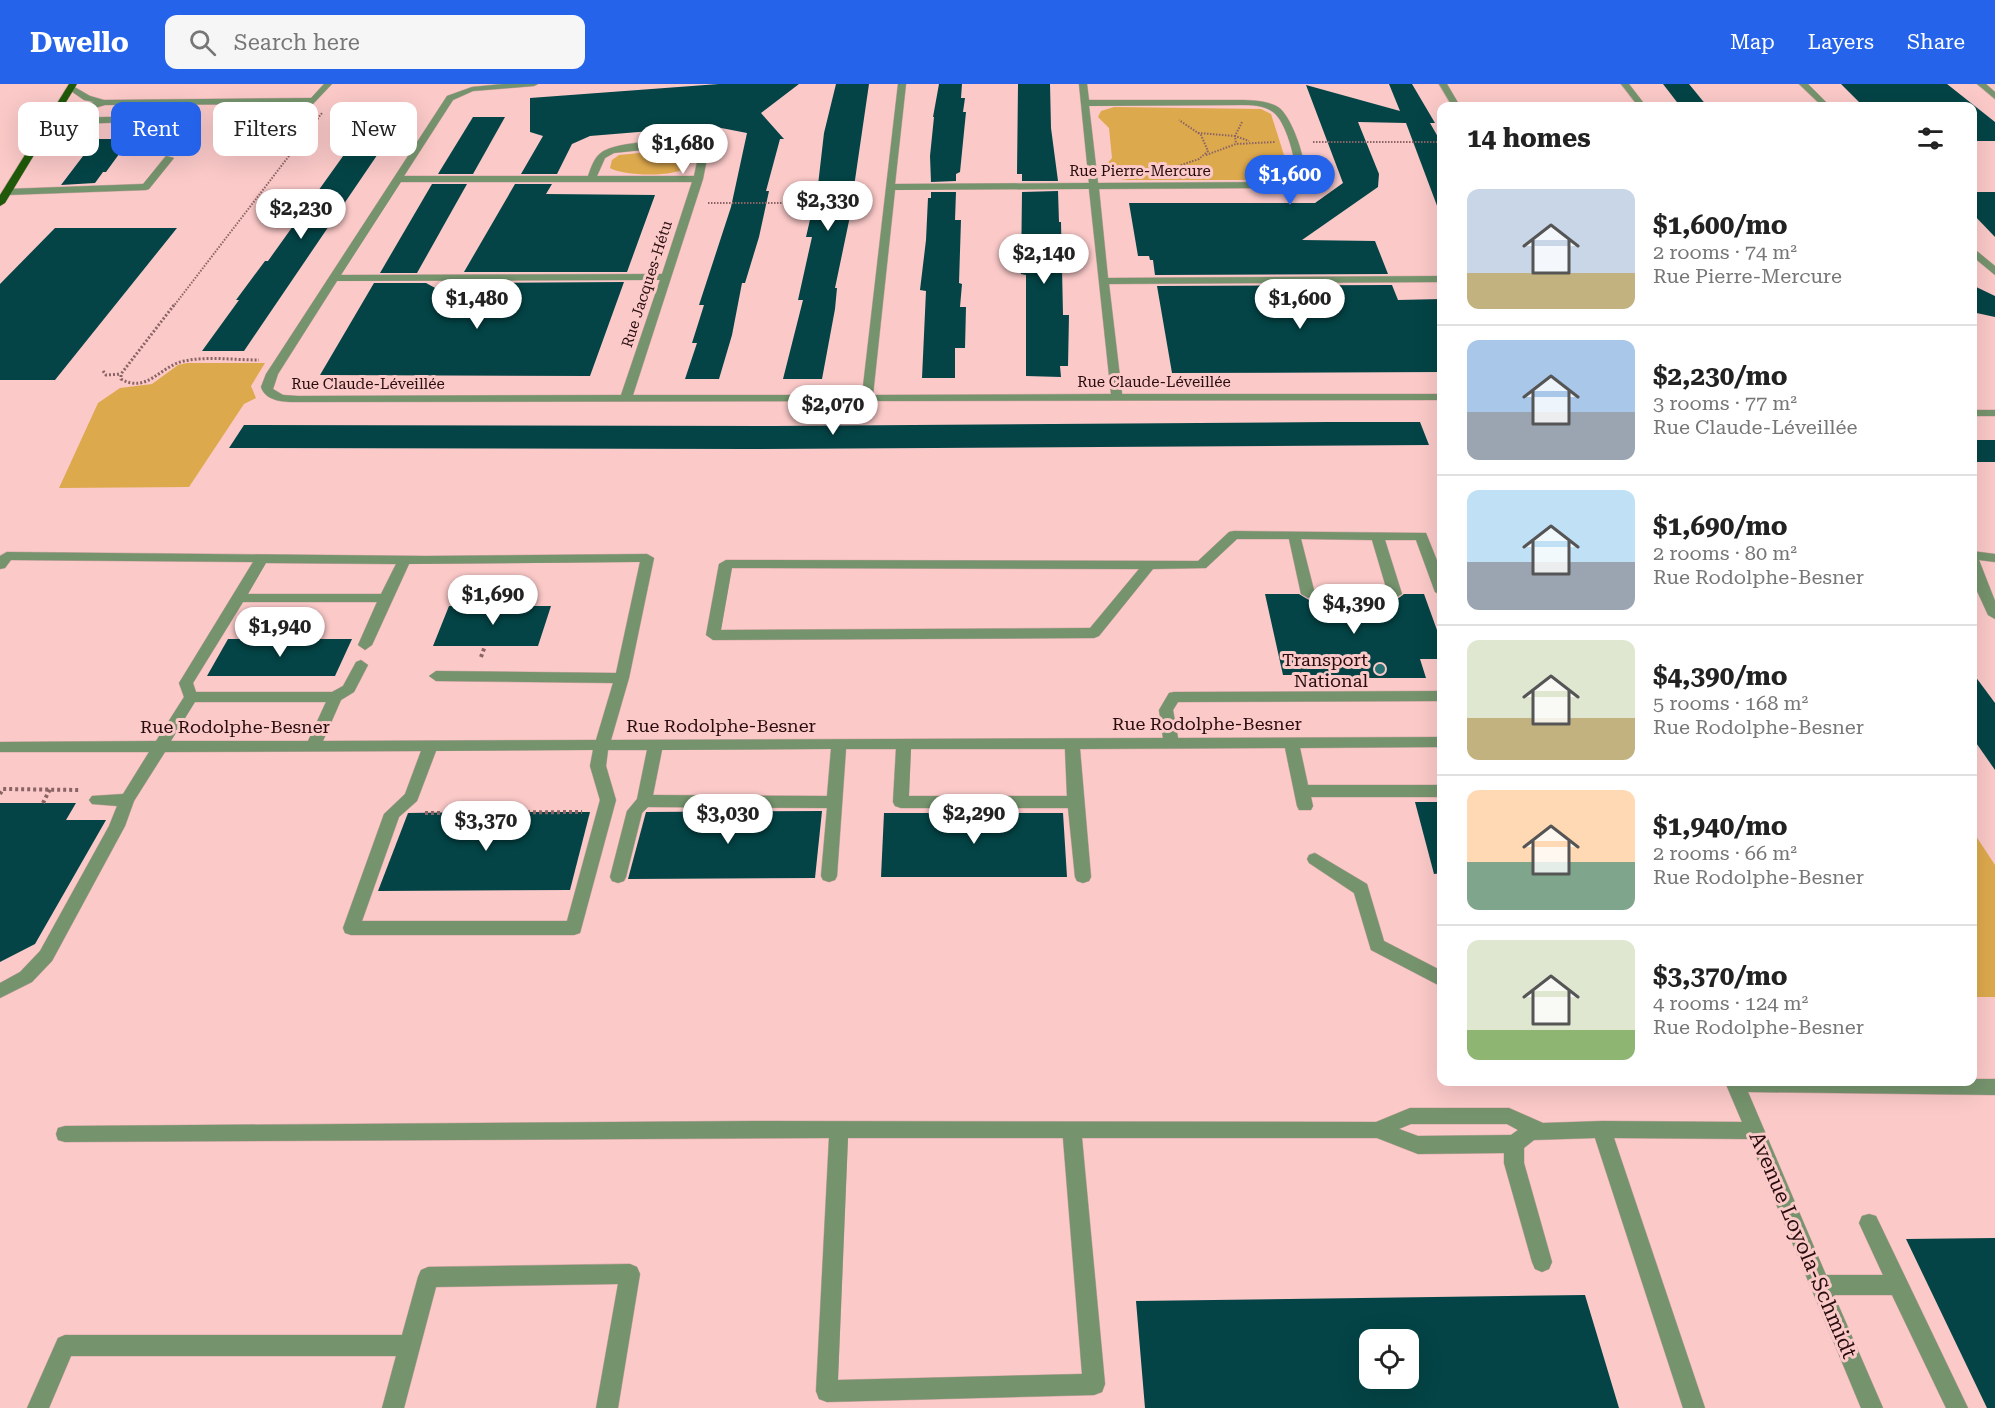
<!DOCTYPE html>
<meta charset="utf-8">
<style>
:root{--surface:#fff;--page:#f6f6f6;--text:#222;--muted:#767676;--line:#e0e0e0;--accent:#2563eb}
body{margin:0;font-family:"Roboto Serif",serif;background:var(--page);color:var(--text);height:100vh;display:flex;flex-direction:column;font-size:22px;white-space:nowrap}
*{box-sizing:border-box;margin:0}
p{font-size:20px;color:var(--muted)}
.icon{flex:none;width:33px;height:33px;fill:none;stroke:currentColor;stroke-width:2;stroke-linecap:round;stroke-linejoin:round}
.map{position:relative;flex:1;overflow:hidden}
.details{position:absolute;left:1437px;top:18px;width:540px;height:984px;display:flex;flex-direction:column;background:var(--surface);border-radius:12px;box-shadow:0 6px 24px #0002}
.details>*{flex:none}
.hud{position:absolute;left:18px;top:18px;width:570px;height:54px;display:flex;gap:12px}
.buttons{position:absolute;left:1359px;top:1245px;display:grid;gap:12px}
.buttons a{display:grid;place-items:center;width:60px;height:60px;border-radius:12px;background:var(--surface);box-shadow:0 6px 24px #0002;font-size:30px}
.price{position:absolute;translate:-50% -51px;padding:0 14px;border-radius:21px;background:#fff;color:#222;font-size:20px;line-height:39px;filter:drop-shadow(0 2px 3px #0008)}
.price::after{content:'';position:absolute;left:50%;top:36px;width:18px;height:14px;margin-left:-9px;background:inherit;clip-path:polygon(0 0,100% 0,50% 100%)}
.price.active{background:var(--accent);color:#fff}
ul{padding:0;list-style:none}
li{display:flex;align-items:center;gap:18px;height:150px;padding:0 30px}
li+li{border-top:2px solid var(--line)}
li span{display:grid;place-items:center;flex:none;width:168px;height:120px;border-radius:12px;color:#555}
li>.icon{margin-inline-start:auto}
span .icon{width:72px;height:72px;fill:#fffc;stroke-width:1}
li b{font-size:26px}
h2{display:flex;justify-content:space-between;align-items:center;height:72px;padding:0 30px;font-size:26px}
.pill{padding:0 21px;border-radius:12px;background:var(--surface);box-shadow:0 6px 24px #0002;font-size:21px;line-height:54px}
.pill.active{background:var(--accent);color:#fff}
header{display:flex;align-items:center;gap:36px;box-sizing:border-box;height:84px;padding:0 30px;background:var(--accent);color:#fff}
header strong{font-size:28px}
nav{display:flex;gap:33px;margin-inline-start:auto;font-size:21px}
.search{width:420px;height:54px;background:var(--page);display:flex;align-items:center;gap:15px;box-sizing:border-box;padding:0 21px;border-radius:12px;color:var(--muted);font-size:22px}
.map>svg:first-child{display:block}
</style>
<header>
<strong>Dwello</strong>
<div class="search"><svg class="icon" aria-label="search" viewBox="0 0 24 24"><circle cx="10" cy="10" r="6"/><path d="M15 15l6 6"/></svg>Search here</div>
<nav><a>Map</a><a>Layers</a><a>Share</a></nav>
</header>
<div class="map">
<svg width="1995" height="1324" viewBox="0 0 1995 1324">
<rect width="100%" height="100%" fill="#fac9c8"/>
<g fill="#dda94d">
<path d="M 1114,23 L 1261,25 L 1271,30 L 1290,90 L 1275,96 L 1128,96 L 1113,94 L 1105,89 L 1104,83 L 1112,74 L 1109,44 L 1098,33 L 1101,27 Z"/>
<path d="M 681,65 L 694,69 C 693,74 692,79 688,82 C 677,94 623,92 610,84 L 612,76 L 619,71 Z"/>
<path d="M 187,279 L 265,279 L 251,302 L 256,314 L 244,320 L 189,403 L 59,404 L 98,319 L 120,304 L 152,300 L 178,281 Z"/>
<path d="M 1972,746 L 1995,781 L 1995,913 L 1973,913 Z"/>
</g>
<g fill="#044446" fill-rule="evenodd">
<path d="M 719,0 L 799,0 L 761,29 L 784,55 L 780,55 L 766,107 L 769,107 L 759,153 L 745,199 L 742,199 L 732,251 L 719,295 L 685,295 L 697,259 L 692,259 L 704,221 L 699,221 L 731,123 L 747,49 L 711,42 L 590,52 L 572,60 L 557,90 L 521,90 L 543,52 L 530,48 L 530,14 Z"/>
<path d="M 836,0 L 869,0 L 849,137 L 835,204 L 837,204 L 835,225 L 822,295 L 783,295 L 803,216 L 798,216 L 812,153 L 806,153 L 818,101 L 824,49 Z"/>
<path d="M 939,0 L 962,0 L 961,14 L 965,14 L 963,28 L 966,28 L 960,88 L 956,90 L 956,97 L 931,98 L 930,72 L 934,33 L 933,33 Z"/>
<path d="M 1018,0 L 1050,0 L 1051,44 L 1058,97 L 1022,97 L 1022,90 L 1017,90 Z"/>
<path d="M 1389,0 L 1412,0 L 1435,39 L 1430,39 L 1442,60 L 1442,127 L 1439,127 L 1406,39 L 1358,38 L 1379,90 L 1378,103 L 1302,156 L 1375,157 L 1388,190 L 1155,191 L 1153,176 L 1150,176 L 1149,172 L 1138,172 L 1129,119 L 1315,119 L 1343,99 L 1306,1 L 1400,27 Z"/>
<path d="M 1663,0 L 1689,0 L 1707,22 L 1680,22 Z"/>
<path d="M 1841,0 L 1947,0 L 1995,38 L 1995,57 L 1972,57 L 1972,22 L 1863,22 Z"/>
<path d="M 371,33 L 403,33 L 244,267 L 202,267 L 239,216 L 236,216 L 265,177 L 268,177 Z"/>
<path d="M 473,33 L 505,33 L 473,90 L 438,90 Z"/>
<path d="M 96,55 L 130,55 L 106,88 L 103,88 L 95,99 L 61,101 Z"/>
<path d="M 432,100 L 467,100 L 417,189 L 380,189 Z"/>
<path d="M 515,100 L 552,100 L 546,110 L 655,111 L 627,188 L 464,188 Z"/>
<path d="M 1058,107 L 1059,138 L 1061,138 L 1063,231 L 1069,231 L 1068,282 L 1060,282 L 1061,293 L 1026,292 L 1026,191 L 1021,190 L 1022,108 Z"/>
<path d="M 931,108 L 956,108 L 955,136 L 961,136 L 959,199 L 962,200 L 960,223 L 966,223 L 965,264 L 955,264 L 955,294 L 922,294 L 926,207 L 920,206 L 926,156 L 928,114 L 931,114 Z"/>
<path d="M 1972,108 L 1995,108 L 1995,153 L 1972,129 Z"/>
<path d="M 55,144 L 177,144 L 55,296 L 0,296 L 0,200 Z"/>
<path d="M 624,198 L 590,292 L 320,291 L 374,199 L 426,199 L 450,212 L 458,199 Z"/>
<path d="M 1392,201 L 1398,216 L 1442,215 L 1442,288 L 1172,289 L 1157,202 Z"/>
<path d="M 1972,201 L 1995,212 L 1995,233 L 1972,228 Z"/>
<path d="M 1328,338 L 1420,338 L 1429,361 L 751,365 L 229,364 L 244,341 L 774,342 Z"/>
<rect x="1972" y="356" width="23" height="22"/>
<path d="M 1265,510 L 1299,510 L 1309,516 L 1317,510 L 1386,510 L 1396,516 L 1404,510 L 1424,510 L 1442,560 L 1442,575 L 1420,575 L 1426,594 L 1347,594 L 1346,591 L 1283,591 Z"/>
<path d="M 449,522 L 551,522 L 538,562 L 433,562 Z"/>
<path d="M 228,555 L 352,555 L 335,592 L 207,592 Z"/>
<path d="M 1972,588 L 1995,619 L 1995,686 L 1972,653 Z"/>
<path d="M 1415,718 L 1442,718 L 1442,789 L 1434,790 Z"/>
<path d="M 0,719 L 76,719 L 66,736 L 106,736 L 35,860 L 0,878 Z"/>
<path d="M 822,727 L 815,794 L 628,795 L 646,728 Z"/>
<path d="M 480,728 L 590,728 L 570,806 L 378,807 L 408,729 Z"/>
<path d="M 884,729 L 1063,729 L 1067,793 L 881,793 Z"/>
<path d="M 1995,1154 L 1995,1324 L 1987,1324 L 1906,1155 Z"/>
<path d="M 1585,1211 L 1619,1324 L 1145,1324 L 1136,1217 ZM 1370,1256 L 1408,1256 L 1408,1294 L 1370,1294 Z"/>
</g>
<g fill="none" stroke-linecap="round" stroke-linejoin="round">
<g stroke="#d4a7a7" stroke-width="1">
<g id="minor">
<path d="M 324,0 L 332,0 L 313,20 L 105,21 L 62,34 L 195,31 L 196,33 L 184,52 L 181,53 L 177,50 L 186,36 L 50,41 L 46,38 L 62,27 L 94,18 L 84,16 L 68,5 L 68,1 L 71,1 L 90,12 L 104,16 L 311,14 Z"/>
<path d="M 503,0 L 538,0 L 534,2 L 473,7 L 453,16 L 404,92 L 588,92 C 591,84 594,73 602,68 C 619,56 693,53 709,64 L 703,95 L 633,311 L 862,311 L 898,0 L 906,0 L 895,100 L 1089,99 L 1079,0 L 1087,0 L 1089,16 L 1240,16 C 1252,16 1268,17 1278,23 C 1292,32 1308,80 1304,94 L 1295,100 L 1270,104 L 1099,105 L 1108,194 L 1442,192 L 1442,198 L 1109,200 L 1122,310 L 1442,310 L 1442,316 L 298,318 C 285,318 266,318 261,303 L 266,290 L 447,12 L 472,3 ZM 1240,21 C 1251,21 1264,21 1273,28 C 1286,37 1296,76 1296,91 L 1289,96 L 1270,98 L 1098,99 L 1089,22 ZM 671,63 L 700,65 L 694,92 L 597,92 L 605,74 L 614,69 ZM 401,98 L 692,98 L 662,190 L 341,191 ZM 1089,105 L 1111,310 L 873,311 L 895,106 ZM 660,196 L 621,311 L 298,312 L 283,311 L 273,305 L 278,290 L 337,197 Z"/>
<path d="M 1439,0 L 1447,0 L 1460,22 L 1452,22 Z"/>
<path d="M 1621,0 L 1629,0 L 1646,22 L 1638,22 Z"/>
<path d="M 1799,0 L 1808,0 L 1830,22 L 1822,22 Z"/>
<path d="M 1977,0 L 1986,0 L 1995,8 L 1995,15 Z"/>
<path d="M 166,72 L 174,74 L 149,105 L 146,106 L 7,111 L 2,108 L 7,105 L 143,100 Z"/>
<path d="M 1972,163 L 1995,182 L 1995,191 L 1972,172 Z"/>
<rect x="1972" y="326" width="23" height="6"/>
<path d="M 1234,447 L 1426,449 L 1442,489 L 1442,512 L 1435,508 L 1416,456 L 1385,456 L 1402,510 L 1395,514 L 1388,510 L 1372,456 L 1301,455 L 1315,510 L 1308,514 L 1301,510 L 1289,455 L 1237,455 L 1206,484 L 1153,485 L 1099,552 L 1094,554 L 713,556 L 706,551 L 719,480 L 726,476 L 1198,477 L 1229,448 ZM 732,484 L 1139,485 L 1090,544 L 721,546 Z"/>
<path d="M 1972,467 L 1995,470 L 1995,478 L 1979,476 L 1995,517 L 1995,535 L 1988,531 L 1972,496 Z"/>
<path d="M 7,468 L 426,472 L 647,470 L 654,474 L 629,594 L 611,656 L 1163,654 L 1159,626 L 1169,609 L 1174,608 L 1442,607 L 1442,617 L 1178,618 L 1173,626 L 1178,654 L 1442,653 L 1442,663 L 1300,664 L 1308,701 L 1442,701 L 1442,713 L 1311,713 L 1313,722 L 1311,726 L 1299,726 L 1297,722 L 1285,664 L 1080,665 L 1091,793 L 1089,797 L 1083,799 L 1077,797 L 1075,793 L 1068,724 L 901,724 L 895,722 L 893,718 L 896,665 L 846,665 L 837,792 L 835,796 L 829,798 L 823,796 L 821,792 L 827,724 L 648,723 L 642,729 L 626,793 L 624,797 L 618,799 L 612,797 L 610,793 L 627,727 L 637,715 L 647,666 L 608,666 L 606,682 L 616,716 L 580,849 L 574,851 L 351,851 L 345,849 L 343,844 L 384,730 L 405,710 L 421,667 L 165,668 L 134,717 L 125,742 L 52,877 L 32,898 L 0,914 L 0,899 L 20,888 L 40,867 L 109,742 L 117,722 L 92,720 L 89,716 L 92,712 L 123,710 L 149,668 L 0,668 L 0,658 L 156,657 L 184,613 L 179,599 L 253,478 L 11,476 L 5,484 L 0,485 L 0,472 ZM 640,478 L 616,589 L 436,587 L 429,592 L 436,597 L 613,599 L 596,656 L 323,657 L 341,616 L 354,608 L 368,581 L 361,576 L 356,578 L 343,602 L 332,608 L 196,608 L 193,599 L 243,518 L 377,518 L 358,561 L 365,566 L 372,561 L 409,480 ZM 266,479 L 396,480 L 381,510 L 248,510 ZM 195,618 L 326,618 L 308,657 L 171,657 ZM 831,665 L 827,712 L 653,711 L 662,666 ZM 911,665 L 1065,665 L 1067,712 L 909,712 ZM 593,666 L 590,682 L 600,716 L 567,837 L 362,837 L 399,733 L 417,717 L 436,667 Z"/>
<path d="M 1315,769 L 1367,800 L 1384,857 L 1442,887 L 1442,903 L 1371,866 L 1354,809 L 1309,779 L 1307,775 L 1309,771 Z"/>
<path d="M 1972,995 L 1995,995 L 1995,1011 L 1748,1008 L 1826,1191 L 1883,1191 L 1859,1139 L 1862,1132 L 1869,1130 L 1876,1132 L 1968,1324 L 1946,1324 L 1892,1211 L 1834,1211 L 1883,1324 L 1861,1324 L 1749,1055 L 1614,1054 L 1705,1324 L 1683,1324 L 1595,1054 L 1534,1056 L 1524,1064 L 1524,1079 L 1552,1178 L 1549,1185 L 1542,1188 L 1535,1185 L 1532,1178 L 1504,1079 L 1504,1069 L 1418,1070 L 1377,1054 L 1082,1054 L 1105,1300 L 1102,1308 L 1094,1311 L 827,1318 L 819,1315 L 816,1307 L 829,1054 L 65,1058 L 58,1056 L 56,1050 L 58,1044 L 65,1042 L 754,1037 L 1376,1038 L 1410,1024 L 1509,1024 L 1543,1039 L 1602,1037 L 1742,1038 L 1725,998 L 1972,998 ZM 1411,1040 L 1507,1040 L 1518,1046 L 1511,1051 L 1418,1052 L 1399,1045 ZM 848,1054 L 1063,1054 L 1082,1290 L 838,1296 Z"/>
<path d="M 630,1180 L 637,1183 L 640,1190 L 618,1324 L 596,1324 L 618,1200 L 436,1203 L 404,1324 L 382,1324 L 396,1272 L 71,1272 L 49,1324 L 27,1324 L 58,1254 L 65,1251 L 402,1251 L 418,1193 L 421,1186 L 428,1183 Z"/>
</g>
</g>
<g stroke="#d4a7a7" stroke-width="1">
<path id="major" d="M 69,0 L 77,0 L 5,119 L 0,122 L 0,111 Z"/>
</g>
<g stroke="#8a6464" stroke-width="2" stroke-dasharray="1.5 1.5" stroke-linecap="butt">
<path d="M 1242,38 L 1235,52 L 1249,57"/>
<path d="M 1198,49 L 1235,52 L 1236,60"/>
<path d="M 1313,58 L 1442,58"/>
<path d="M 1206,71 L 1236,60 L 1275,58"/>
<path d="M 1175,83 L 1199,75 L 1208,67 L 1201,51 L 1179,36"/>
<path d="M 708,119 L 871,119"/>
<path d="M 173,223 L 322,29"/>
</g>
<g stroke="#8a6464" stroke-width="3" stroke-dasharray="2 2" stroke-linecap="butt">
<path d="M 174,221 L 121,290 L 121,295 C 147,310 160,282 184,277 C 208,272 234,276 259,276"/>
<path d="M 103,287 L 106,291 L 121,290"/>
</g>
<g stroke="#8a6464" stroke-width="4" stroke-dasharray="3 3" stroke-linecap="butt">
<path d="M 481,573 L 485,562"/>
<path d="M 0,710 L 3,705 L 80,706"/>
<path d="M 43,719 L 50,705"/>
<path d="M 425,729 L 582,728"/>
</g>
<use href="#minor" fill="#75936d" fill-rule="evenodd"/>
<use href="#major" fill="#1f5909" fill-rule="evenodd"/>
</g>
<circle fill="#277275" stroke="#fac9c8" stroke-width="2" cx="1380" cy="585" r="6"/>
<g text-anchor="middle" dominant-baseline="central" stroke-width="6" stroke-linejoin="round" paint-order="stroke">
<g font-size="15" fill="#290d0e" stroke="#fac9c8">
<text x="1140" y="87">Rue Pierre-Mercure</text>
<text transform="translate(647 200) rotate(-72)">Rue Jacques-Hétu</text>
<text x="1154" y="298">Rue Claude-Léveillée</text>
<text x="368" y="300">Rue Claude-Léveillée</text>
</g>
<g font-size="18" fill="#290d0e" stroke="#fac9c8" text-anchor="end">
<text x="1368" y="575">Transport<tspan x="1368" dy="21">National</tspan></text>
</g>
<g font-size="18" fill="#290d0e" stroke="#fac9c8">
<text x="1207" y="639">Rue Rodolphe-Besner</text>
<text x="721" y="641">Rue Rodolphe-Besner</text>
<text x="235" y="642">Rue Rodolphe-Besner</text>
</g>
<g font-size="21" fill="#290d0e" stroke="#fac9c8">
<text transform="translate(1803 1161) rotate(67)">Avenue Loyola-Schmidt</text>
</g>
</g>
</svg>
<div class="buttons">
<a><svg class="icon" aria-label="locate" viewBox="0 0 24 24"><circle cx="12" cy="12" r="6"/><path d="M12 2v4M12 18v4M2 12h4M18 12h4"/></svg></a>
</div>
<b class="price" style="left:683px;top:91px">$1,680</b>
<b class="price active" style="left:1290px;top:122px">$1,600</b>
<b class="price" style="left:828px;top:148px">$2,330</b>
<b class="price" style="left:301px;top:156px">$2,230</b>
<b class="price" style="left:1044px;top:201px">$2,140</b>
<b class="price" style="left:477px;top:246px">$1,480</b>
<b class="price" style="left:1300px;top:246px">$1,600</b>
<b class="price" style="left:833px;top:352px">$2,070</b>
<b class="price" style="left:493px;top:542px">$1,690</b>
<b class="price" style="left:1354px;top:551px">$4,390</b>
<b class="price" style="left:280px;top:574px">$1,940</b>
<b class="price" style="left:728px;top:761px">$3,030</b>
<b class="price" style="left:974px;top:761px">$2,290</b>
<b class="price" style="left:486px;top:768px">$3,370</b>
<div class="hud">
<a class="pill">Buy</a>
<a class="pill active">Rent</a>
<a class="pill">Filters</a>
<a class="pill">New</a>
</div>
<section class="details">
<h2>14 homes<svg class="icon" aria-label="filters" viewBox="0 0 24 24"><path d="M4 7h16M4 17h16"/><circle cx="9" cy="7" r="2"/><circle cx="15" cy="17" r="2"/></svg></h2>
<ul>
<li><span style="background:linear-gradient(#c9d6e8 70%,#c2b280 0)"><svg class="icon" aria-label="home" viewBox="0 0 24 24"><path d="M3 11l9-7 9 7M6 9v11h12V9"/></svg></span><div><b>$1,600/mo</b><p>2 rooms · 74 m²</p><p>Rue Pierre-Mercure</p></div></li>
<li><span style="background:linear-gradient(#a9c7e8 60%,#9aa5b1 0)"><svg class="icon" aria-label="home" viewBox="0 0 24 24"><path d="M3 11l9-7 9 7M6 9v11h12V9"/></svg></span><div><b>$2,230/mo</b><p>3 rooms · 77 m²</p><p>Rue Claude-Léveillée</p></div></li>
<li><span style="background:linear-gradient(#bfe0f5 60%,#9aa5b1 0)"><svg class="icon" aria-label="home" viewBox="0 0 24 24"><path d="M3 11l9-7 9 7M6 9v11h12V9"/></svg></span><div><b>$1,690/mo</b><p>2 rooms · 80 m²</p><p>Rue Rodolphe-Besner</p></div></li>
<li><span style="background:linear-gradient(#dfe7d0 65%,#c2b280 0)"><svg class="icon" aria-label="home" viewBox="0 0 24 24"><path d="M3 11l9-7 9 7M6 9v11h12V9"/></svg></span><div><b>$4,390/mo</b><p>5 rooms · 168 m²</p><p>Rue Rodolphe-Besner</p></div></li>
<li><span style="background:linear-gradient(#ffd9b3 60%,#7fa58c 0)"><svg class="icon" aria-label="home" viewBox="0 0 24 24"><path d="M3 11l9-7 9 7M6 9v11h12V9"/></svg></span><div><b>$1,940/mo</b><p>2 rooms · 66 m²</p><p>Rue Rodolphe-Besner</p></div></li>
<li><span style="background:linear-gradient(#dfe7d0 75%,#8fb573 0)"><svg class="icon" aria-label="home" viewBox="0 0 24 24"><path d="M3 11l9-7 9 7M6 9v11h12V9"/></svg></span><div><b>$3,370/mo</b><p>4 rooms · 124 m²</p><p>Rue Rodolphe-Besner</p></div></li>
</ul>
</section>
</div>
